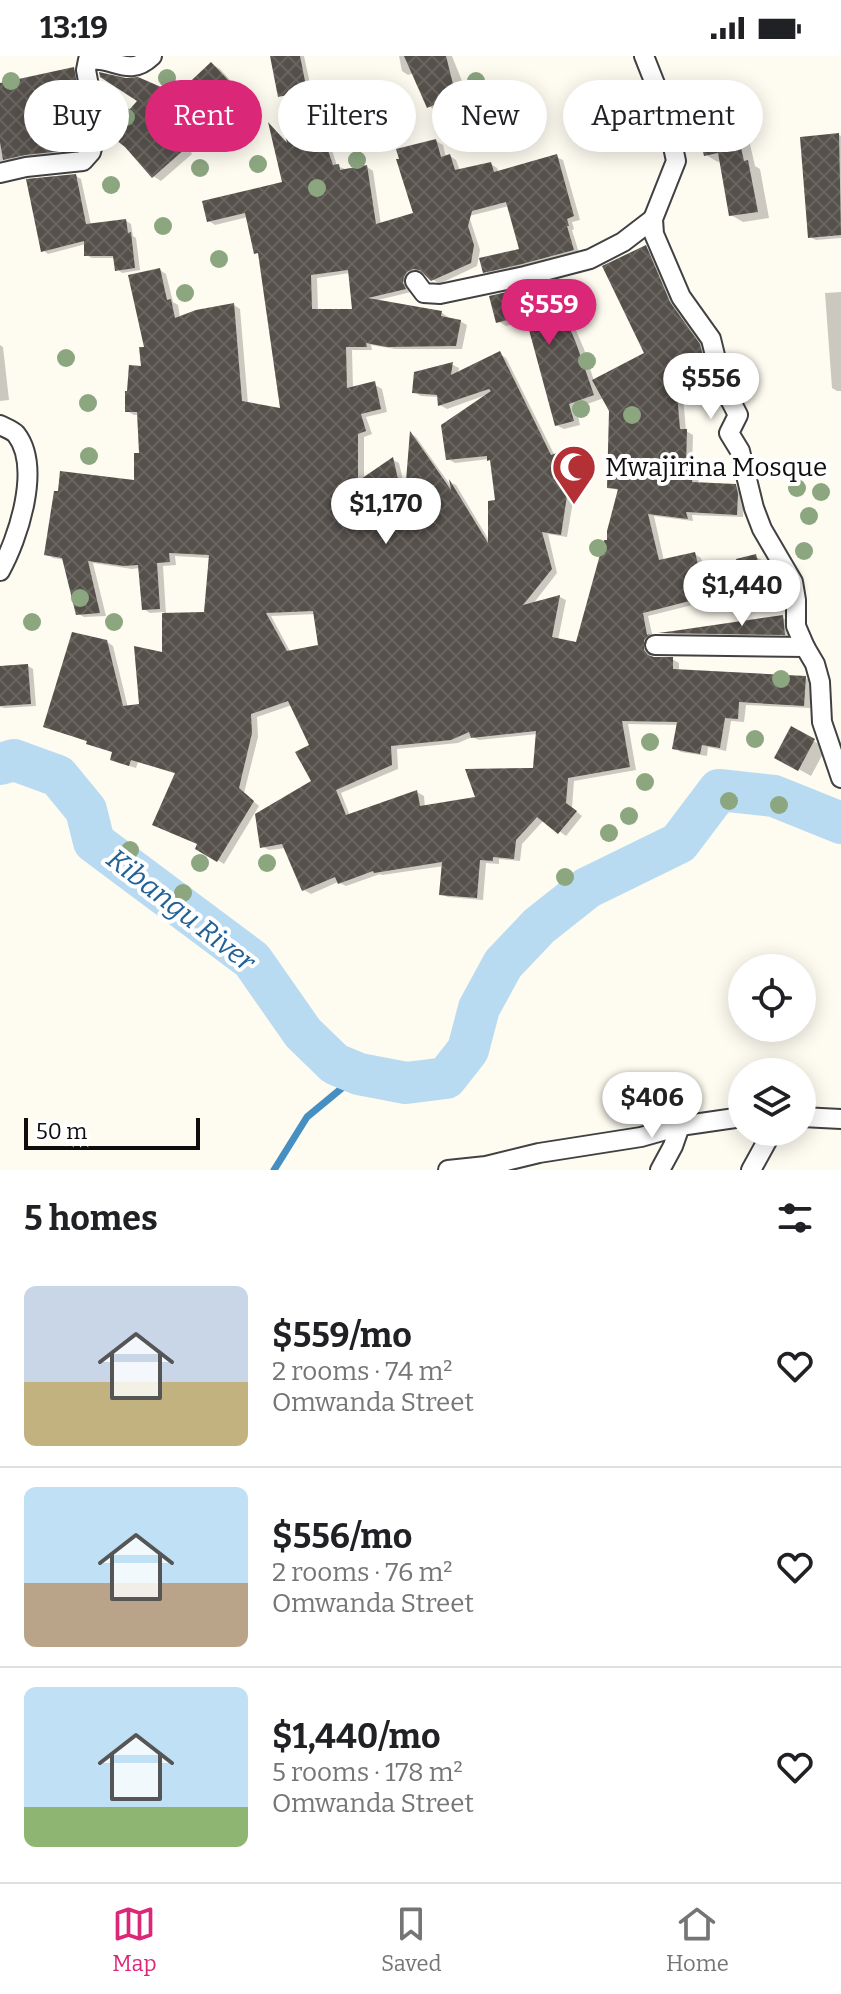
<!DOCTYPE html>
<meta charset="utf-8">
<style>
:root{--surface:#fff;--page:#f6f6f6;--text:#202124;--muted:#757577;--line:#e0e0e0;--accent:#db2777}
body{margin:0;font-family:Bitter,serif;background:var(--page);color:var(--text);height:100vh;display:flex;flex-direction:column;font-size:30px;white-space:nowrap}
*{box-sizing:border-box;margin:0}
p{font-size:26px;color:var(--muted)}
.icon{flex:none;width:44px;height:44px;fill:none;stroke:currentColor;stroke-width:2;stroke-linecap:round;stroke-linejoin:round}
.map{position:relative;height:1114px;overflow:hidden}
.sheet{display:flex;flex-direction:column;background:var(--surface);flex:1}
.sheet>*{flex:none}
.guide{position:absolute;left:24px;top:24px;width:794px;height:72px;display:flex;gap:16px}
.buttons{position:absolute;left:728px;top:898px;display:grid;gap:16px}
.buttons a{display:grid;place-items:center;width:88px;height:88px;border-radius:50%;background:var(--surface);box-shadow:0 4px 20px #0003;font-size:40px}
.scale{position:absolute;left:24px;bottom:20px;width:176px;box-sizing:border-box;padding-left:8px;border:4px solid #0e0e0e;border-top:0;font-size:22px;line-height:28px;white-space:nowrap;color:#0e0e0e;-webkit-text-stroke:6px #fff;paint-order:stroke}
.price{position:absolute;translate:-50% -68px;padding:0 18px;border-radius:28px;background:#fff;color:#222;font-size:26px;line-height:52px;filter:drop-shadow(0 2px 4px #0008)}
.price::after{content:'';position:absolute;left:50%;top:48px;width:24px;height:18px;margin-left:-12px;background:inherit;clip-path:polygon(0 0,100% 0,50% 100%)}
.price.on{background:var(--accent);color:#fff}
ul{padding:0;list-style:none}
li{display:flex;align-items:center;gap:24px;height:200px;padding:0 24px}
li+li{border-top:2px solid var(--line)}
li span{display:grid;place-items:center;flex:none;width:224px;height:160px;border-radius:12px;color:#555}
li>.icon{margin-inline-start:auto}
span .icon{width:96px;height:96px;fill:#fffc;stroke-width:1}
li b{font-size:34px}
h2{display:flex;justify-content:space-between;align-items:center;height:96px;padding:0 24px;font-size:34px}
.chip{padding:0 28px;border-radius:36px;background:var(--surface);box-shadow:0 4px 20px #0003;font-size:28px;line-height:72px}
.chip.on{background:var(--accent);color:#fff}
.status{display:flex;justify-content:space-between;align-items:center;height:56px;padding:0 40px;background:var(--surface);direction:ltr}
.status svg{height:22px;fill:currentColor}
.tabs{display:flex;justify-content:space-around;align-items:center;height:112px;border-top:2px solid var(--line);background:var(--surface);font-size:22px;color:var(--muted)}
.tabs a{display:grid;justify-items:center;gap:4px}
.tabs .on{color:var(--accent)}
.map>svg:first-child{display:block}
</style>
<div class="status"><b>13:19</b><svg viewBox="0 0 49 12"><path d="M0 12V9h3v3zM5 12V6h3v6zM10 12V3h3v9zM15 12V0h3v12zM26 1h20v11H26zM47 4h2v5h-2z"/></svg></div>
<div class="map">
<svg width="841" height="1114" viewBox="0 0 841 1114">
<defs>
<pattern id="building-cross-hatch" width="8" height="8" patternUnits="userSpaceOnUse" patternTransform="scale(2)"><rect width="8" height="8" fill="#56504b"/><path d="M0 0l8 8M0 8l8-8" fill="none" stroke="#696561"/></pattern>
</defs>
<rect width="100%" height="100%" fill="#fefbf1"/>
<g fill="#0003" fill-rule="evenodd">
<path d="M 273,0 L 304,0 L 312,37 L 285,41 L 280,38 Z"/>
<path d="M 399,0 L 452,0 L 468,40 L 435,54 L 429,50 L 414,17 L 408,19 L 402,15 Z"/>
<path d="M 212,8 L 220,13 L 255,51 L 198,62 L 201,86 L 191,96 L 192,98 L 161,125 L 153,120 L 177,40 Z"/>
<path d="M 73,13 L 84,20 L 95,80 L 82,100 L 0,118 L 0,33 Z"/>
<path d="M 732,55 L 744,62 L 755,110 L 760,113 L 769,162 L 743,166 L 731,159 L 721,105 L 718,106 L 706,99 Z"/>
<path d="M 271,70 L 289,88 L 322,71 L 329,75 L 331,91 L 337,110 L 345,113 L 367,111 L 373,115 L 381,169 L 415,158 L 436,85 L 443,89 L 446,101 L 450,100 L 456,104 L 460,115 L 491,108 L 497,112 L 499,116 L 556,101 L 563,104 L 580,164 L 572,166 L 574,173 L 572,174 L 579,197 L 491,219 L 484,215 L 522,194 L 509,150 L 469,160 L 480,194 L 477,210 L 439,228 L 425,217 L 421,216 L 414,219 L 409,232 L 411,236 L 374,245 L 442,257 L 448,261 L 448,263 L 460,265 L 467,269 L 462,293 L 395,293 L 371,289 L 372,294 L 352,294 L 353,333 L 375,329 L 382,333 L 387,356 L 366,361 L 372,378 L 364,381 L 364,423 L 393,404 L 399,407 L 406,437 L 411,378 L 416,381 L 453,433 L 452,427 L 456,429 L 490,486 L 497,446 L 492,405 L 489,403 L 455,407 L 448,403 L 486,339 L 447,353 L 440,349 L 439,341 L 421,340 L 414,336 L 416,317 L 453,309 L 459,312 L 458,317 L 500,298 L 506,302 L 555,400 L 557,399 L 564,403 L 571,437 L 574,439 L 567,481 L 548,478 L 557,517 L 533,548 L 560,541 L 566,544 L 558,584 L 578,589 L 609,486 L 620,435 L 609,431 L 611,355 L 604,342 L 576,352 L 580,369 L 564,373 L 556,369 L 528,264 L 506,270 L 498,265 L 543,230 L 550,234 L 552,243 L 556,241 L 564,246 L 584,293 L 594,325 L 647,298 L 646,192 L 652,196 L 676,252 L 706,294 L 712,316 L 682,329 L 686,375 L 693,379 L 692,412 L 700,416 L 698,428 L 735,430 L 742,434 L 744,442 L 743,461 L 692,459 L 693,465 L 654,460 L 664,505 L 695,498 L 701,502 L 707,525 L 741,515 L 756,501 L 762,504 L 769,530 L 648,560 L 653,582 L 650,587 L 650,600 L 653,603 L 672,603 L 679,607 L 679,615 L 805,622 L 812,625 L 810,652 L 746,649 L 744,666 L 731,665 L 726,695 L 708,691 L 707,700 L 681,696 L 674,692 L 679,669 L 628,668 L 636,714 L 574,725 L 572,752 L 582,760 L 566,780 L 544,764 L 522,788 L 520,805 L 499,803 L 499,808 L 486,807 L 483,844 L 448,841 L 441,838 L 444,810 L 382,819 L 380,818 L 346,830 L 338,826 L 311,838 L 304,834 L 286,792 L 269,794 L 262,790 L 313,726 L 312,690 L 292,649 L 257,661 L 258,681 L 244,737 L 259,750 L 224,808 L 198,792 L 200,788 L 177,718 L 138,706 L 136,712 L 119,707 L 112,703 L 114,696 L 46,670 L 106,585 L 113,590 L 128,652 L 141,649 L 164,599 L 164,556 L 150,557 L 144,553 L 140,512 L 132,513 L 93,507 L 106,560 L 84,561 L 77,557 L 65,504 L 53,502 L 46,498 L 136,427 L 141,399 L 139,359 L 134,359 L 127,355 L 143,312 L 160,214 L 166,218 L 173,246 L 178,249 L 180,262 L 234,249 L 240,253 L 248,348 L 282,355 L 260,199 L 256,196 L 248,161 L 215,169 L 209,165 L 284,128 ZM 350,217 L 355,255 L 318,255 L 317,222 ZM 175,500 L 210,502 L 206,558 L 166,559 L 163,510 L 176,509 ZM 316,558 L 321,590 L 291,597 L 271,560 ZM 538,678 L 535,714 L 478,743 L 425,752 L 424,740 L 417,736 L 350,760 L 341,737 L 398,713 L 397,693 L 458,687 L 472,681 L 479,684 Z"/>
<path d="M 839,79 L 841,80 L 841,182 L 816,184 L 810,181 Z"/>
<path d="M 76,120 L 81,123 L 91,169 L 126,165 L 131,168 L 133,180 L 136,182 L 140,214 L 122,217 L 117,213 L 116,202 L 92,202 L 86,199 L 86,188 L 48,198 L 43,194 Z"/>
<path d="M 841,236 L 841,335 L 837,335 L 832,332 L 825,237 Z"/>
<path d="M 0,289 L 3,291 L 9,344 L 0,345 Z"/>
<path d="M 783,562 L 788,565 L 790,581 L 664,578 Z"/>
<path d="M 28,610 L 33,613 L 36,650 L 5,652 L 0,651 L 0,612 Z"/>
<path d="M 792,673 L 826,692 L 811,720 L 777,701 Z"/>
</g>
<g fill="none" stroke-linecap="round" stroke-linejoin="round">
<path stroke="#468fc2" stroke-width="7" d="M 274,1114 L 307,1061 L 359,1018"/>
<path stroke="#b9dbf1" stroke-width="42" d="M 0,708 L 14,704 L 58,720 L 86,754 L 94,786 L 252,904 L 303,977 L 335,1008 L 359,1018 L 406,1027 L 446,1022 L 468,994 L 479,952 L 503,908 L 539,870 L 587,832 L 679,787 L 719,734 L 774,740 L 841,767"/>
</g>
<g fill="url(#building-cross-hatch)" fill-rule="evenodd">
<path d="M 270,0 L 300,0 L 307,35 L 278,41 Z"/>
<path d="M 404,0 L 446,0 L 456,40 L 427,52 Z"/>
<path d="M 211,6 L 249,46 L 190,58 L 194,82 L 184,90 L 186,92 L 152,122 L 125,91 L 108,78 L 137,45 L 100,21 L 99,16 L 126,22 L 138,21 L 177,38 Z"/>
<path d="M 74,11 L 85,73 L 81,88 L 71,90 L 72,94 L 25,99 L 3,104 L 0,86 L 0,27 Z"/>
<path d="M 732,53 L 744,105 L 748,104 L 758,156 L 729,160 L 718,97 L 704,100 L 695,62 Z"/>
<path d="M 268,66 L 287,87 L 284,72 L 323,69 L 325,86 L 333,109 L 339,108 L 340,114 L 367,109 L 376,168 L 413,157 L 396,103 L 399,103 L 396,93 L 436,83 L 441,101 L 450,98 L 455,114 L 491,106 L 494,116 L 557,98 L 574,160 L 567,163 L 569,170 L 567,170 L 574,194 L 522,208 L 483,217 L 479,202 L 519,193 L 506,146 L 472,155 L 468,170 L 474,189 L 471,207 L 431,225 L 420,214 L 413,213 L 407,216 L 404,221 L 403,227 L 406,233 L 368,242 L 442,255 L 441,260 L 461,264 L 456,290 L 387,291 L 366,287 L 367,291 L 346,291 L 347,332 L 375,325 L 381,353 L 361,358 L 366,375 L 358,378 L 358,425 L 393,401 L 404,450 L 410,375 L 451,434 L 449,423 L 488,487 L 488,445 L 495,444 L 490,404 L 487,405 L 487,400 L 446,404 L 441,369 L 491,335 L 489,333 L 438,350 L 437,339 L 412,337 L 414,316 L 453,306 L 451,319 L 500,295 L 551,399 L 557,397 L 565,432 L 568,433 L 561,479 L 542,476 L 552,513 L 523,549 L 560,539 L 552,581 L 576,586 L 604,484 L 607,484 L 607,475 L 618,433 L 607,432 L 609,355 L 592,324 L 644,297 L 602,210 L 646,189 L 670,246 L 700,288 L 706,312 L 676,326 L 680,373 L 687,373 L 686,410 L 694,411 L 692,426 L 736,428 L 738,438 L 737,459 L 686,456 L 688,463 L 648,458 L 659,504 L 695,496 L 702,525 L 739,513 L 736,503 L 756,498 L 763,526 L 643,557 L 647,579 L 650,578 L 644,584 L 644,594 L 648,599 L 654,601 L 673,601 L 673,613 L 806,620 L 804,650 L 739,646 L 738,663 L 725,662 L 720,692 L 702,689 L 700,698 L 672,693 L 677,666 L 622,665 L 630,711 L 568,722 L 566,747 L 577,755 L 558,778 L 537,761 L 516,784 L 514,803 L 493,801 L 493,805 L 480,804 L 477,842 L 439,839 L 442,806 L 374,817 L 373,815 L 338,828 L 335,821 L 302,835 L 282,788 L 260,792 L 255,758 L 311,725 L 295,696 L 309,689 L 288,645 L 251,658 L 252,677 L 239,732 L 254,745 L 217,806 L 195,793 L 197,788 L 152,769 L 175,717 L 131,704 L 129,710 L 110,704 L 112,696 L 86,688 L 87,685 L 43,671 L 72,576 L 107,584 L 123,650 L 139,648 L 134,590 L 162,596 L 162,557 L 204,556 L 209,499 L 169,497 L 170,506 L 157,507 L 160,553 L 142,554 L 138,509 L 124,510 L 88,505 L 100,557 L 76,559 L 62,502 L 44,499 L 54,435 L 58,435 L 60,415 L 134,424 L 134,397 L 139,397 L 137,356 L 125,356 L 125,335 L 127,335 L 129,309 L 141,310 L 139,291 L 144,291 L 128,219 L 160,212 L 167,244 L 171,243 L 175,262 L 196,254 L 234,247 L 242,345 L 280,352 L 258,197 L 254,198 L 245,157 L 207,166 L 202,145 L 282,126 ZM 348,214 L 352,253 L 312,253 L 311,219 ZM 313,555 L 318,589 L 287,595 L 266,557 ZM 536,675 L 533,712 L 465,713 L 475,741 L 420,750 L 417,734 L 346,759 L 336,734 L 392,709 L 391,690 L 451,684 L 469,676 L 471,682 Z"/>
<path d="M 839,77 L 841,179 L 808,182 L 800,81 Z"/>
<path d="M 76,118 L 86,168 L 126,163 L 128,177 L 131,176 L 135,212 L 115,215 L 113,200 L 84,200 L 84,185 L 41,196 L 26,123 Z"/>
<path d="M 543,228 L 547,242 L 556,239 L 576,287 L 594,339 L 569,348 L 574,365 L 555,370 L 525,259 L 496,267 L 489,240 Z"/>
<path d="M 783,559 L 785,579 L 658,577 L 673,575 Z"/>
<path d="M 28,608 L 31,648 L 0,650 L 0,610 Z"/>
<path d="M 791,670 L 815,683 L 798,715 L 774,702 Z"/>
</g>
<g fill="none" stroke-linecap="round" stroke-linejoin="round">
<g stroke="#414141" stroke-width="22">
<g id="minor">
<path d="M 644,0 L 665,53 L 676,105 L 653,163 L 654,178 L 681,241 L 711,283 L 722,328 L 738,359 L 729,377 L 740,395 L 754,452 L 762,473 L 793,526 L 796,544 L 796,570 L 805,591 L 815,608 L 820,626 L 822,666 L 841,722"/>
<path d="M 0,117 L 26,111 L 83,105 L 91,96 L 97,73 L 86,14 L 88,4 C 114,0 128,23 152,0"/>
<path d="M 415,225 L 424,237 L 440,238 L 525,220 L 590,203 L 623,186 L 653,163"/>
<path d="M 0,369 C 6,372 12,374 16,378 C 42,411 18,483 0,515"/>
<path d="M 655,589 L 805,591"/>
<path d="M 802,1061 L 841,1063"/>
<path d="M 448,1114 L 486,1110 L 539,1097 L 641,1081 L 680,1070 L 742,1061"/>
<path d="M 660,1114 L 673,1090 L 680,1070"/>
<path d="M 751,1114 L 772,1076"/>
</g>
</g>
<use href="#minor" stroke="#fff" stroke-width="18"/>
</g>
<g fill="#8ca680">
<circle cx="167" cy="22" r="9"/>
<circle cx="11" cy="25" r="9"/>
<circle cx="476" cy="25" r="9"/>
<circle cx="496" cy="33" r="9"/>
<circle cx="332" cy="34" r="9"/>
<circle cx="396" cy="48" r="9"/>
<circle cx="126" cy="61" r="9"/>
<circle cx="357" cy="104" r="9"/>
<circle cx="258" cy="108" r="9"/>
<circle cx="200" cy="112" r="9"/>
<circle cx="111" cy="129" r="9"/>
<circle cx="317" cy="132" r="9"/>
<circle cx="163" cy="170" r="9"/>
<circle cx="219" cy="203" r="9"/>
<circle cx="185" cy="237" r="9"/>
<circle cx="66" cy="302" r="9"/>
<circle cx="587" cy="305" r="9"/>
<circle cx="88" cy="347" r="9"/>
<circle cx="581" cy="353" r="9"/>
<circle cx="632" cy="359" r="9"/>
<circle cx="89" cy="400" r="9"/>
<circle cx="797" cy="432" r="9"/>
<circle cx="821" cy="436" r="9"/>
<circle cx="809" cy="460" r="9"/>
<circle cx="598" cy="492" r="9"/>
<circle cx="804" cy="495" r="9"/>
<circle cx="80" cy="542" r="9"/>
<circle cx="32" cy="566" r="9"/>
<circle cx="114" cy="566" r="9"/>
<circle cx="781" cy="623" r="9"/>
<circle cx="755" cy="683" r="9"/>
<circle cx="650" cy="686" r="9"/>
<circle cx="645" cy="726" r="9"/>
<circle cx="729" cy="745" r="9"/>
<circle cx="779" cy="749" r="9"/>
<circle cx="629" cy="760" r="9"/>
<circle cx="609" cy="777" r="9"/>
<circle cx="130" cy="794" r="9"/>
<circle cx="200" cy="807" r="9"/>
<circle cx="267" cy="807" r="9"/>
<circle cx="565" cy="821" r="9"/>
<circle cx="183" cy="837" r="9"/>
</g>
<defs>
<g id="mosque-pin" transform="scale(2.3)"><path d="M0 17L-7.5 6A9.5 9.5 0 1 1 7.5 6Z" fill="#b33135" stroke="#fff"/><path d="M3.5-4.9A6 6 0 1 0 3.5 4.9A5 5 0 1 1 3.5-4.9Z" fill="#fff"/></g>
</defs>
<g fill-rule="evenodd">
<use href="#mosque-pin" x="574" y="411"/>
</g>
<g text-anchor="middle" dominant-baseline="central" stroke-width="8" stroke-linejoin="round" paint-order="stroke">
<g font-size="26" fill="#0e0e0e" stroke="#fff" text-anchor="start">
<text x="605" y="411">Mwajirina Mosque</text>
</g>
<g font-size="28" font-style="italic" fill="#216196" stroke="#fff">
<text transform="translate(181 854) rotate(38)">Kibangu River</text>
</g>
</g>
</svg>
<div class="buttons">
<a><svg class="icon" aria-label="locate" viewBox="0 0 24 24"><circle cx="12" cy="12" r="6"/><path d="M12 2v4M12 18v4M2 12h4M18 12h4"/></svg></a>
<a><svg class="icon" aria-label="layers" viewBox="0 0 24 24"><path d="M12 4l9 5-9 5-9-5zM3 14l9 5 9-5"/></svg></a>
</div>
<div class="scale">50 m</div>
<b class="price on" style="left:549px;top:291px">$559</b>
<b class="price" style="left:711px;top:365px">$556</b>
<b class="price" style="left:386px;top:490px">$1,170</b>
<b class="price" style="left:742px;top:572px">$1,440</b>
<b class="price" style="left:652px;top:1084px">$406</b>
<div class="guide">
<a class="chip">Buy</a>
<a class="chip on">Rent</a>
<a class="chip">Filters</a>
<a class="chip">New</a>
<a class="chip">Apartment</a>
</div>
</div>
<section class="sheet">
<h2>5 homes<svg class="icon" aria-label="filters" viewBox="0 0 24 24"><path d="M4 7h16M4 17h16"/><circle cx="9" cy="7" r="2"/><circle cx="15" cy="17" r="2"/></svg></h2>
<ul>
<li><span style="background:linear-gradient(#c9d6e8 60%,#c2b280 0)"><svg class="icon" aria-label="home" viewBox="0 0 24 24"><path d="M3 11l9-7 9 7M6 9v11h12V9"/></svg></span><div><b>$559/mo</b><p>2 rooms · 74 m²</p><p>Omwanda Street</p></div><svg class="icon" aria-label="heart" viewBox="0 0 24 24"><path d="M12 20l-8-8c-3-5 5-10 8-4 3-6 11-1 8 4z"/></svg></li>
<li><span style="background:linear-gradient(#bfe0f5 60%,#b9a48a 0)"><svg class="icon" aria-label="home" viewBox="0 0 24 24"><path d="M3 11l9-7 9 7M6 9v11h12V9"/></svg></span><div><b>$556/mo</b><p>2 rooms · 76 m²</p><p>Omwanda Street</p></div><svg class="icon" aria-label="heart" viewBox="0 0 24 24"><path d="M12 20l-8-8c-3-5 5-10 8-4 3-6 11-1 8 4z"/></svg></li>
<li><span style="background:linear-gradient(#bfe0f5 75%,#8fb573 0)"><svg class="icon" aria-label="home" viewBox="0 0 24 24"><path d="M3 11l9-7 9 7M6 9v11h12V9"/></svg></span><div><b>$1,440/mo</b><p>5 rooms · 178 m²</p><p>Omwanda Street</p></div><svg class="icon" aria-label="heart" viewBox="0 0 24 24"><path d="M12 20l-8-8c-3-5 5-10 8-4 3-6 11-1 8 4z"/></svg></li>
</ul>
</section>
<nav class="tabs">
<a class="on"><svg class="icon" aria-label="map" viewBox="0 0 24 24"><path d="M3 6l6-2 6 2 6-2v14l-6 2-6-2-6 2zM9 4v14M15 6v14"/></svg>Map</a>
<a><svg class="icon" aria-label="saved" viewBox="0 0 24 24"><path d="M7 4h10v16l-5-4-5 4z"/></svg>Saved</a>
<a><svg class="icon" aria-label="home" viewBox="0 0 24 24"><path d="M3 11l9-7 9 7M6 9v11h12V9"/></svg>Home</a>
</nav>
